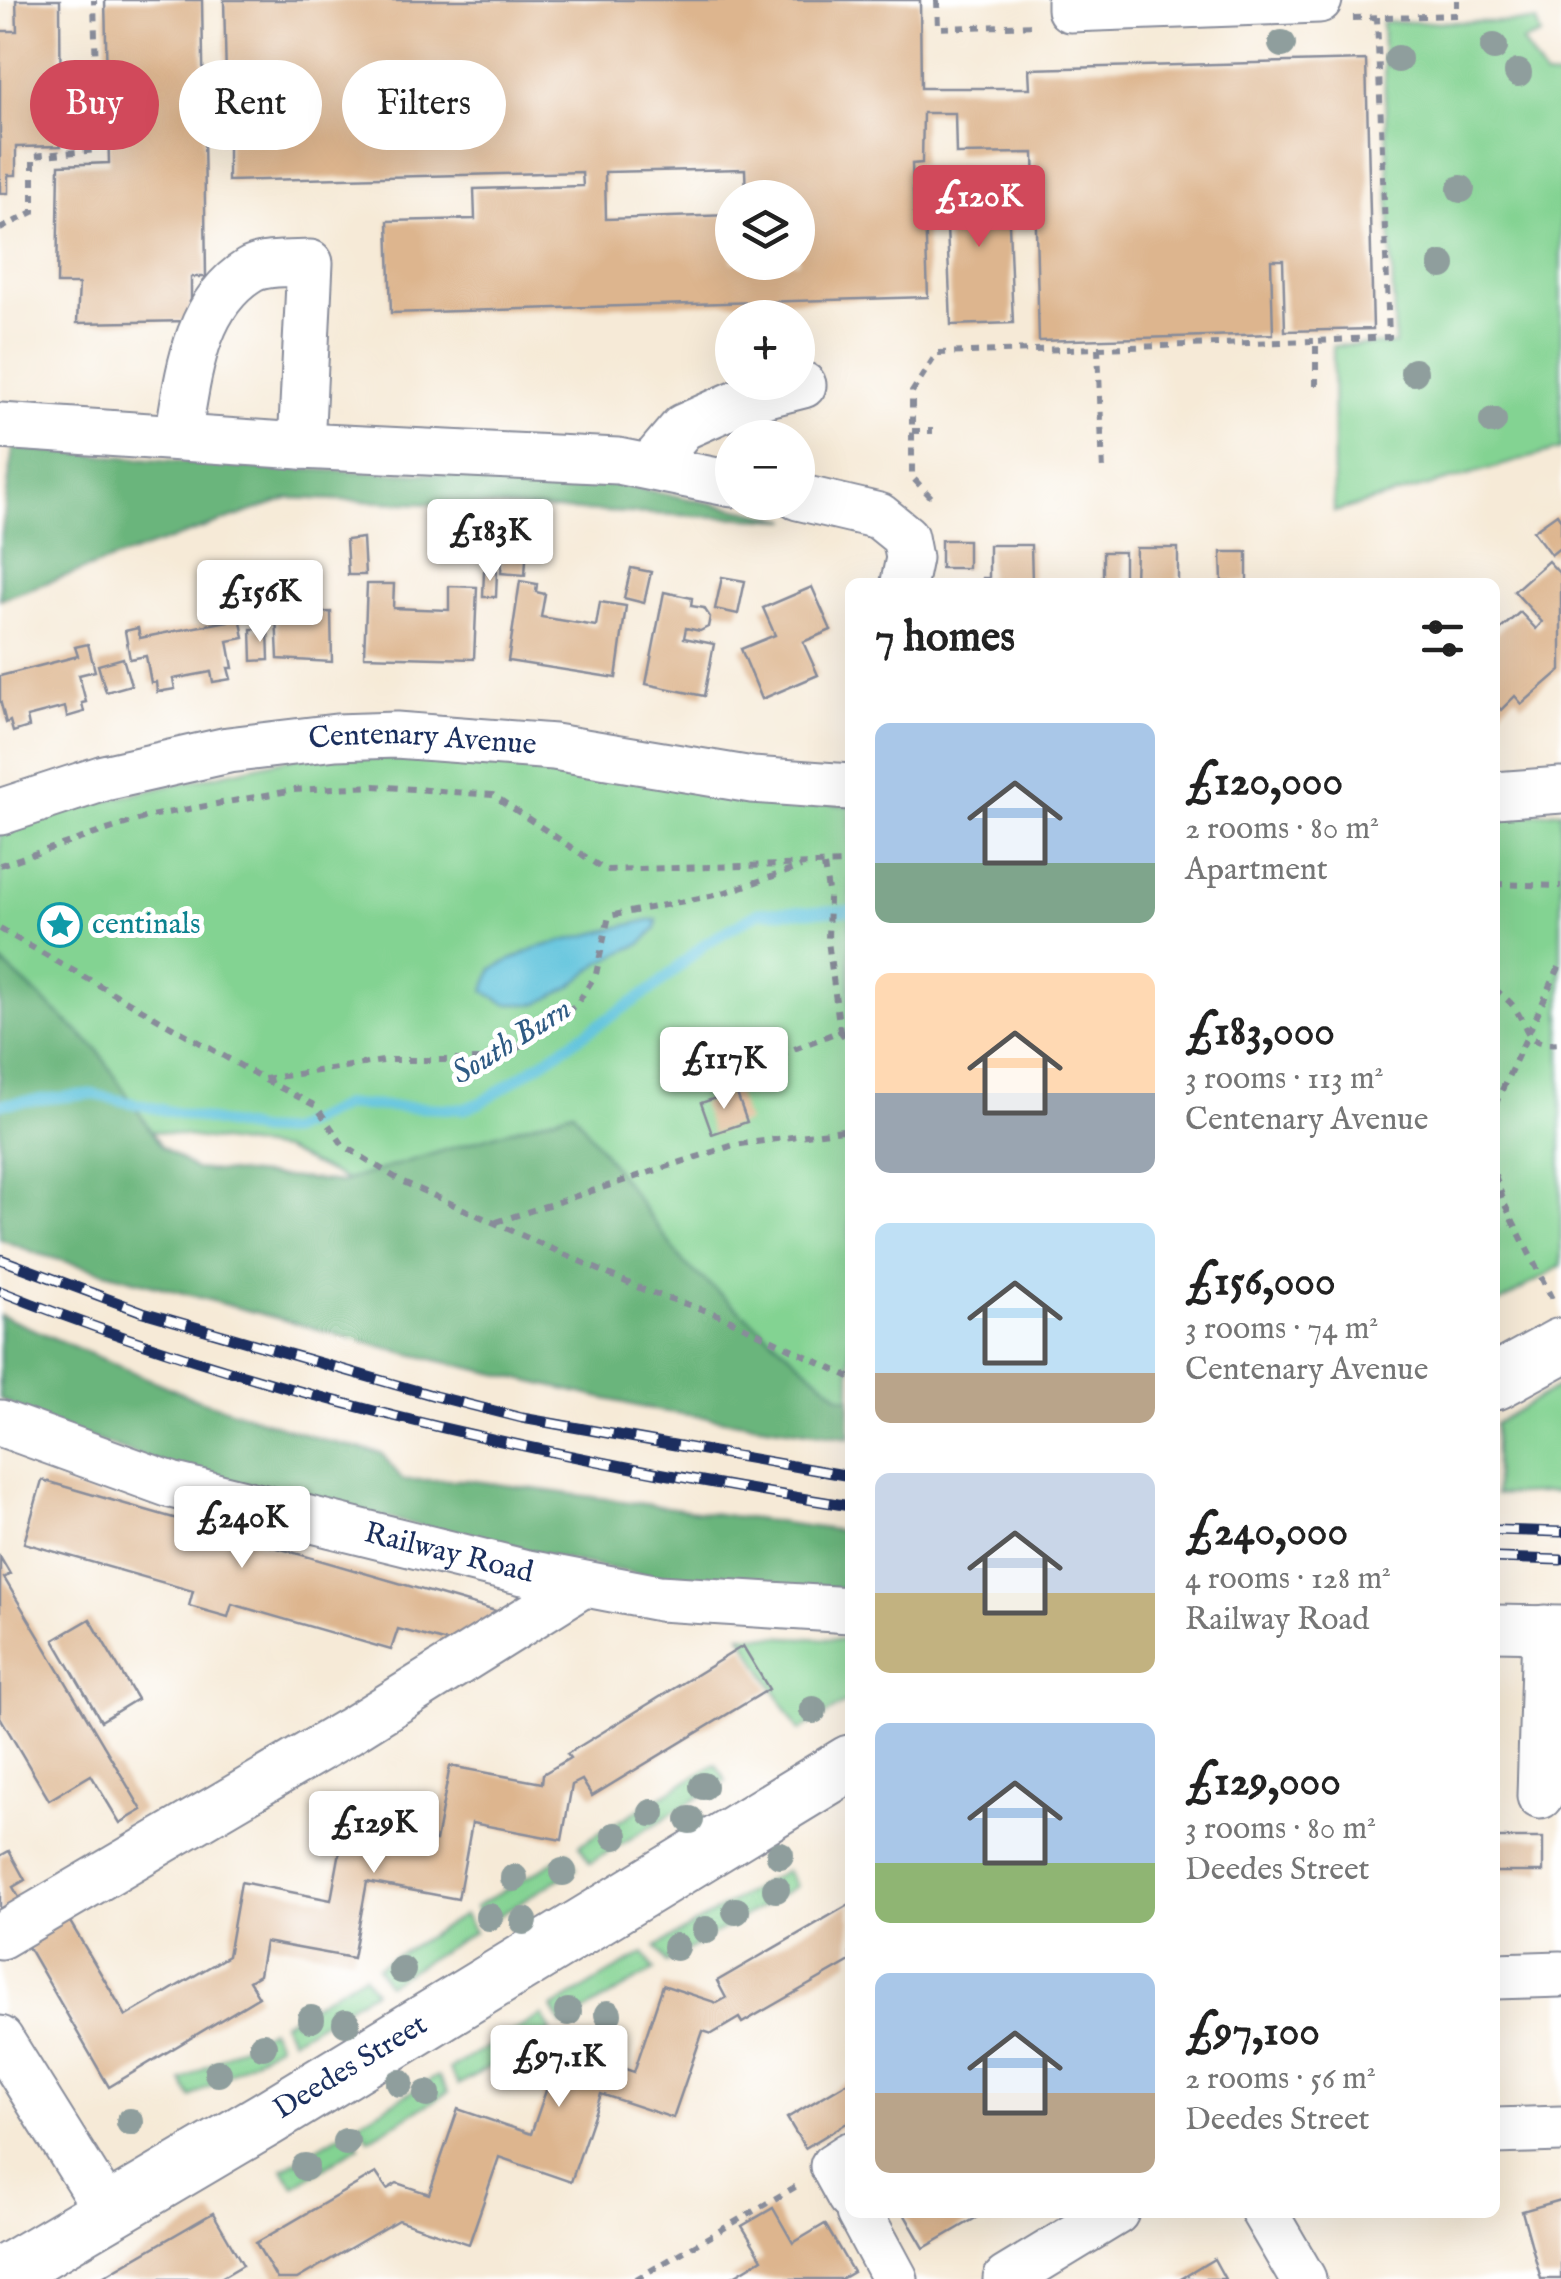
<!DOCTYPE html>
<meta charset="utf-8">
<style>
:root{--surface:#fff;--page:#f2f2f2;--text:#222;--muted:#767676;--accent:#d1495b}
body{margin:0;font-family:"IM FELL English",serif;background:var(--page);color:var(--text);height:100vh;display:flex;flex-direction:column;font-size:38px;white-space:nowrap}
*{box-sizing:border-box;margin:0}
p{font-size:32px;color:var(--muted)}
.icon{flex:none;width:55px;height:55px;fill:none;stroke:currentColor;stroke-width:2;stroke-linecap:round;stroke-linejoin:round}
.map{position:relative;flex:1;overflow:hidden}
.side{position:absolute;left:845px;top:578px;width:655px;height:1640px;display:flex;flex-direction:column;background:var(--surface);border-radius:15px;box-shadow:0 10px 40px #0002}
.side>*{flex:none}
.top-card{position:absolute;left:30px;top:60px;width:665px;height:90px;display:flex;gap:20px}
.tools{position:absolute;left:715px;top:180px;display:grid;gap:20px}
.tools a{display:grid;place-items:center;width:100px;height:100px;border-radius:50%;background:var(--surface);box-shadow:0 10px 40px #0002;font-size:50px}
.price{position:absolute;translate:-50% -85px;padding:0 22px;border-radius:10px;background:#fff;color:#222;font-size:32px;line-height:65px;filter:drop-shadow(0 2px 5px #0008)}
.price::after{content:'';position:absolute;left:50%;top:60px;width:30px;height:22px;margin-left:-15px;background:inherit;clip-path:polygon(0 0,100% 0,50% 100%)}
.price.active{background:var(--accent);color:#fff}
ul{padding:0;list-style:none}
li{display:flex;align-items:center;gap:30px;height:250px;padding:0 30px}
li span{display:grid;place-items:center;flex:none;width:280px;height:200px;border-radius:15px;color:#555}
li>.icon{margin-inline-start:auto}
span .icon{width:120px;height:120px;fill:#fffc;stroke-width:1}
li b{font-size:42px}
h2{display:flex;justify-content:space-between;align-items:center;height:120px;padding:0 30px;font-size:42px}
.tag{padding:0 35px;border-radius:45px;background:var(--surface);box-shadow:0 10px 40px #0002;font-size:35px;line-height:90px}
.tag.active{background:var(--accent);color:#fff}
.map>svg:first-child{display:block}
</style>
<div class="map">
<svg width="1561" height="2279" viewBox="0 0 1561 2279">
<rect width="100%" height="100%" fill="#fff"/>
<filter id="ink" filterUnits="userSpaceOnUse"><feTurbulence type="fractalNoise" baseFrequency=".01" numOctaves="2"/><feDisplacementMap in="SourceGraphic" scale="20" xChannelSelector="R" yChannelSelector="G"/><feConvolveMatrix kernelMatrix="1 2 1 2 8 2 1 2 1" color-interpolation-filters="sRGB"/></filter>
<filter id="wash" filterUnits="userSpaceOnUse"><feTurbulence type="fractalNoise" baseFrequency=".0048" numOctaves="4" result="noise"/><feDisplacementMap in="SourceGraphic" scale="40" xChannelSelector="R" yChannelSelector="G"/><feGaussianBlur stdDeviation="2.25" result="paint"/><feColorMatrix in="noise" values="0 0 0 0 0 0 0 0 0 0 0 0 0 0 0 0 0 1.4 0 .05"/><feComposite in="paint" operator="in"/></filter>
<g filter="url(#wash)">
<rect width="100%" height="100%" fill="#f6ead7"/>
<g fill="#83d392" stroke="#4f8178" stroke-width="2.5">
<path d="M 1382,22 L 1536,22 L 1541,35 L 1522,42 L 1544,77 L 1561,78 L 1561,449 L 1334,512 L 1333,346 L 1395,344 Z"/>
<path d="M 301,756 L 493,759 L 850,806 L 850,1403 L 747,1370 L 283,1150 L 0,1109 L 0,829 L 37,816 Z"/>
<path d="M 1561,811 L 1561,1266 L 1495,1305 L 1495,818 Z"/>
<path d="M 1561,1385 L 1561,1492 L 1495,1495 L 1495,1424 Z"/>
<path d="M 741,1635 L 850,1640 L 850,1700 L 799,1731 Z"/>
<path d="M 716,1764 L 726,1781 L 590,1863 L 579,1845 Z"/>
<path d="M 569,1853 L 577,1868 L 485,1924 L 475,1907 Z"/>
<path d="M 786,1870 L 796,1886 L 666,1963 L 656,1947 Z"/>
<path d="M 464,1915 L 474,1932 L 387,1984 L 377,1967 Z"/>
<path d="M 644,1953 L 654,1970 L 562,2025 L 552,2008 Z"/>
<path d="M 364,1974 L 374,1991 L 292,2039 L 282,2023 Z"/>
<path d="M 542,2015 L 551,2031 L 458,2085 L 449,2069 Z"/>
<path d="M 270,2029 L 279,2044 L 191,2097 L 182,2081 Z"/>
<path d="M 438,2076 L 448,2092 L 369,2139 L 358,2123 Z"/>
<path d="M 349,2129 L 359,2146 L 294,2187 L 283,2169 Z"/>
</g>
<g fill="#6ab57c" stroke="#42726d" stroke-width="2.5">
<path d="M 13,448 L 263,468 L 595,479 L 790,520 L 290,498 L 0,599 L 0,547 Z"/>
<path d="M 0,961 L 97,1049 L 161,1146 L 195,1169 L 341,1182 L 573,1111 L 684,1263 L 841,1397 L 850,1398 L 850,1438 L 654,1410 L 410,1354 L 38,1254 L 0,1239 Z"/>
<path d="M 0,1315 L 191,1397 L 327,1441 L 381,1453 L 403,1480 L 468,1480 L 850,1532 L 850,1590 L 671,1580 L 578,1563 L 176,1469 L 40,1420 L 0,1399 Z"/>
</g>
<path fill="#5ec3dc" stroke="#3c799d" stroke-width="2.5" d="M 649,920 L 657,920 L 656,929 L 642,943 L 601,962 L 570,987 L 538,1004 L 506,1004 L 484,991 L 492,969 L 536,948 Z"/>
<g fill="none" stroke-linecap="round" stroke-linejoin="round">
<path stroke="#5ec3dc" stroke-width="11" d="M 0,1104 L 91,1094 L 259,1131 L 287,1132 L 345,1105 L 464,1109 L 482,1102 L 654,988 L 706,943 L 759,912 L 850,911"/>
</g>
<g id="blocks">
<g fill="#ddb58e" fill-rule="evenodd">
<path d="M 16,0 L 60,0 L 61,146 L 16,147 L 16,175 L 8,175 L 8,193 L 0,193 L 0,31 L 17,31 Z"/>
<path d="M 105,0 L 202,0 L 204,117 L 227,116 L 224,0 L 920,0 L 921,88 L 1030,88 L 1029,69 L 1366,60 L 1373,329 L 1285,331 L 1283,260 L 1271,260 L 1273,334 L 1039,341 L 1034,153 L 956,154 L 955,113 L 923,113 L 922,163 L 912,164 L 914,214 L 925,214 L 928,297 L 391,313 L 388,221 L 475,219 L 474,189 L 583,186 L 582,172 L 228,181 L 228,133 L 204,133 L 206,277 L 191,277 L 191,321 L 77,323 L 79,284 L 57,284 L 59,165 L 109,163 ZM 745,169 L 746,198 L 798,198 L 798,262 L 732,262 L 732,215 L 606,219 L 605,172 Z"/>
<path d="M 1007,175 L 1013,323 L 951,325 L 945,177 Z"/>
<path d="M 1557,514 L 1561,520 L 1561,547 L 1551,555 L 1533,531 Z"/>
<path d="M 504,526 L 528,527 L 525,575 L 501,573 Z"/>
<path d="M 363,538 L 365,575 L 348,575 L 346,540 Z"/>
<rect x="941" y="540" width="27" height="28"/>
<path d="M 989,545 L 1031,545 L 1032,582 L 983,582 L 983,578 L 989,578 Z"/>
<path d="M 1136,548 L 1178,548 L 1178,582 L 1135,582 Z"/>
<rect x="1103" y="552" width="21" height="30"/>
<path d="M 1221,552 L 1247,552 L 1247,582 L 1222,582 Z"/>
<path d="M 1548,561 L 1561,575 L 1561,670 L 1522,704 L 1515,696 L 1501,710 L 1495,703 L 1495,634 L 1520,612 L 1536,629 L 1542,622 L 1514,591 Z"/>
<path d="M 631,568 L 651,572 L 644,603 L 624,598 Z"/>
<path d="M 484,571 L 497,571 L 496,597 L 483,597 Z"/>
<path d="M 722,577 L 745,581 L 738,614 L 715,609 Z"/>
<path d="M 520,581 L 537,584 L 536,592 L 545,594 L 541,617 L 596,626 L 600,602 L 626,606 L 616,678 L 508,661 Z"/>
<path d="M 367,584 L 394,584 L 393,608 L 420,609 L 449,610 L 449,586 L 477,587 L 474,659 L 364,656 Z"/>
<path d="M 812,587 L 831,630 L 803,642 L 818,675 L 762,699 L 741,649 L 775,635 L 763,608 Z"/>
<path d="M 664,592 L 692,598 L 691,606 L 704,608 L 710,617 L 708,627 L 700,631 L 686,628 L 684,638 L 714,644 L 704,696 L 646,684 Z"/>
<path d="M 239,610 L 244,638 L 228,641 L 233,668 L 228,668 L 231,679 L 213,682 L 211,672 L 173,679 L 175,689 L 157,692 L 156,682 L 151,683 L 146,656 L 130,659 L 125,631 L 138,628 L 140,638 L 185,629 L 228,621 L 226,612 Z"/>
<path d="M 331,612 L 332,662 L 278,659 L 276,614 Z"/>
<path d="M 251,629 L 268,629 L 269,660 L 252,661 Z"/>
<path d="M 88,644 L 95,671 L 79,675 L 86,702 L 82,703 L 84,712 L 67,717 L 65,707 L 27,717 L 29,727 L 13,732 L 10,721 L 6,723 L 0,700 L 0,676 L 78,656 L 75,647 Z"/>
<path d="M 123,658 L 131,685 L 106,692 L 98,665 Z"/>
<path d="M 736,1091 L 747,1122 L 712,1134 L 701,1103 Z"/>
<path d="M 42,1480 L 499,1612 L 451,1643 L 398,1629 L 391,1650 L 232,1604 L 228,1617 L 189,1606 L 193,1591 L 24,1543 Z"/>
<path d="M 0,1557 L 10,1574 L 4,1578 L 142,1810 L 120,1823 L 91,1775 L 49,1800 L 0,1717 Z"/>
<path d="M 90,1619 L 137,1699 L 101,1721 L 54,1640 Z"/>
<path d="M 743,1646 L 769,1689 L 592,1796 L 582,1780 L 572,1785 L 562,1840 L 472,1823 L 458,1899 L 367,1882 L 353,1958 L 265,1942 L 259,1975 L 249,1981 L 259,1997 L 109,2087 L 24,1940 L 66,1915 L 126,2016 L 228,1956 L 241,1882 L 331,1900 L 345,1824 L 436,1841 L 450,1766 L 542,1783 L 543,1774 L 570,1758 L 567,1754 Z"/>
<rect x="1495" y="1838" width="48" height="34"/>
<path d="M 9,1851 L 25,1880 L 13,1887 L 21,1901 L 0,1912 L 0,1856 Z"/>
<path d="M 850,1904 L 850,1961 L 742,2023 L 739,2018 L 712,2034 L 703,2031 L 673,2118 L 601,2094 L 571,2182 L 499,2157 L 469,2244 L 398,2220 L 297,2279 L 277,2279 L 256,2243 L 376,2173 L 387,2189 L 397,2183 L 429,2194 L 458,2109 L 531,2134 L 561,2047 L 634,2072 L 663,1985 L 717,2003 L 726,1998 L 717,1981 Z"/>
<path d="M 850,2081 L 850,2121 L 805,2148 L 787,2118 Z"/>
<path d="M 1561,2200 L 1561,2279 L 1541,2279 L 1522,2211 Z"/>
<path d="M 773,2208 L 793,2243 L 825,2224 L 853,2272 L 841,2279 L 729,2279 L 762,2259 L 742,2226 Z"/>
<path d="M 903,2212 L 986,2212 L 924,2248 Z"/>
<path d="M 213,2213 L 243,2265 L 219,2279 L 99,2279 Z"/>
<path d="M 1214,2259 L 1225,2279 L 1181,2279 Z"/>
</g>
</g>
</g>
<g filter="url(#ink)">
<use href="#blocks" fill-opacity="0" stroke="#888c9a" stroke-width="2.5"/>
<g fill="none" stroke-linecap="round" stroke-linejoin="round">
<g stroke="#888c9a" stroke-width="49">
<g id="minor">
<path d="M 1070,0 L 1070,9 L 1319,0"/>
<path d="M 0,426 L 301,446 L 618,461 L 732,484"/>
<path d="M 178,436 C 188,379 194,305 249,271 C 263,262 293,264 310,263 L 301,446"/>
<path d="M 650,466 L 683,427 L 744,400 L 803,385"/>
<path d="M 798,497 L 879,516 L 905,537 L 909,558 L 904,582"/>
<path d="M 1495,795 L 1561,790"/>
<path id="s1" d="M 0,812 L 104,778 L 228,750 L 336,737 L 396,735 L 554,747 L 752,780 L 850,787"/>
<path id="s2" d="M 0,1423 L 171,1485 L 523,1572 L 659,1598 L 850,1610"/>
<path d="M 1495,1628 L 1561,1629"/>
<path d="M 1540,1796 L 1545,1628"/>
<path d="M 0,1936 L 349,1731 L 582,1585"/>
<path d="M 1495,1976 L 1561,1974"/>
<path d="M 0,2039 L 108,2212"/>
<path d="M 1495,2131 L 1561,2129"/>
<path d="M 850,2155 L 833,2166 L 850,2197"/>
<path d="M 859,2212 L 895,2279"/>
<path d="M 1264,2212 L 1303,2279"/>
<path d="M 1006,2279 L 1116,2212"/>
</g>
</g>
<g stroke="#888c9a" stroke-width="59">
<g id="major">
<path d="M 1495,1382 L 1561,1346"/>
<path id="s3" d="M 0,2276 L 268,2118 L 850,1763"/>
</g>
</g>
<g stroke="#888c9a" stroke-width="6" stroke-dasharray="8 8" stroke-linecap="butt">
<path d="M 937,0 L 938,28 L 1034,25"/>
<path d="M 1353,18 L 1457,15 L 1457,0"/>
<path d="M 0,229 L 33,212 L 33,156 L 98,150 L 94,0"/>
<path d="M 1098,348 L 1103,472"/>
<path d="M 1316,386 L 1316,341 L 1389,337 L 1377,17"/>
<path d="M 912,431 L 933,431"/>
<path d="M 931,497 L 912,477 L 912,392 L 937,353 L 1316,341"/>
<path d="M 0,865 L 150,816 L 294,790 L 374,786 L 493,795 L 605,870 L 850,863"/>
<path d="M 824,866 L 829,897 L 828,941 L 840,1031 L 850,1025"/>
<path d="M 1495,884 L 1561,886"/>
<path d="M 0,929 L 264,1079 L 389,1060 L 501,1060 L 577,1004 L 596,974 L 609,916 L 720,894 L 801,867"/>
<path d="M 1495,989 C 1501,995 1509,1000 1514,1007 C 1531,1031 1523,1046 1561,1043"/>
<path d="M 265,1080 L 316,1106 L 343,1145 L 401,1181 L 644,1290 L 722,1316 L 850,1377"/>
<path d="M 705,1084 L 840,1031 L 850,1044"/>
<path d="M 1495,1105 L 1561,963"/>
<path d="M 1495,1175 L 1505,1205 L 1555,1305"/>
<path d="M 496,1222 L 734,1145 L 850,1129"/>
<path d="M 1495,1229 L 1514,1221"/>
<path d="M 636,2279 L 797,2186"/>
</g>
<use href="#minor" stroke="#fff" stroke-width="45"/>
<use href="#major" stroke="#fff" stroke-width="55"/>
<g stroke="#1b2f5e" stroke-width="11">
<g id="rail">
<path d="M 0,1259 L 143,1312 L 435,1396 L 522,1418 L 850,1476"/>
<path d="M 0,1291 C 272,1400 562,1460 850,1506"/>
<path d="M 1495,1530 L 1561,1532"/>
<path d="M 1495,1558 L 1561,1560"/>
</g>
</g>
<use href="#rail" stroke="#fff" stroke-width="8" stroke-dasharray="22" stroke-linecap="butt"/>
</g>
<g fill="#8f9e9d">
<circle cx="1282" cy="44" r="14"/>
<circle cx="1494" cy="47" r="14"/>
<circle cx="1398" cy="59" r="14"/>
<circle cx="1518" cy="73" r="14"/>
<circle cx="1461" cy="189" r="14"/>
<circle cx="1442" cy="265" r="14"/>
<circle cx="1414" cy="372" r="14"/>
<circle cx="1493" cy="421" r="14"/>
<circle cx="813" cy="1710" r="14"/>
<circle cx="703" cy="1786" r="14"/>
<circle cx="652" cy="1813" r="14"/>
<circle cx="690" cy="1820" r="14"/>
<circle cx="615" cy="1836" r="14"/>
<circle cx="780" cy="1855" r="14"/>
<circle cx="563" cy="1872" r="14"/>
<circle cx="514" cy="1878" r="14"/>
<circle cx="776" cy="1889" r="14"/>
<circle cx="736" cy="1911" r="14"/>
<circle cx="489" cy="1917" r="14"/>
<circle cx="524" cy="1921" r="14"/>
<circle cx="706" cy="1930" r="14"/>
<circle cx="676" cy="1947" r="14"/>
<circle cx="402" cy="1970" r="14"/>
<circle cx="568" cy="2012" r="14"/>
<circle cx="608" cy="2014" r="14"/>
<circle cx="311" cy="2019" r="14"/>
<circle cx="346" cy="2023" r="14"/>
<circle cx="263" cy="2046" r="14"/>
<circle cx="218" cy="2073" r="14"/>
<circle cx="400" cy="2083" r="14"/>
<circle cx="427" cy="2094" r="14"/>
<circle cx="130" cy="2122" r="14"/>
<circle cx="346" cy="2142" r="14"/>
<circle cx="305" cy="2167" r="14"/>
</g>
</g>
<defs>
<g id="sight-ring" transform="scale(2.25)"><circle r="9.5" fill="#fff" stroke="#0f9aa8" stroke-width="1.5"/><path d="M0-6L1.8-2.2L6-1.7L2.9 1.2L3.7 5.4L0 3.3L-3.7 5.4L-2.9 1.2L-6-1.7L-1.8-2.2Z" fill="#0f9aa8"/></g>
</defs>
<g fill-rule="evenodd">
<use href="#sight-ring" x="60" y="925"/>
</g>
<g text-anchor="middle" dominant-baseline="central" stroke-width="10" stroke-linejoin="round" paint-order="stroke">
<g font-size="30" fill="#1b2f5e" stroke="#fff">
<text stroke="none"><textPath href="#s1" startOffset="432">Centenary Avenue</textPath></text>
<text stroke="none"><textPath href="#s2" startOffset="468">Railway Road</textPath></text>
<text stroke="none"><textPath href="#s3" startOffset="408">Deedes Street</textPath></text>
</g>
<g font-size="30" fill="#0d838f" stroke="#fff" text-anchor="start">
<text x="92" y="925">centinals</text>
</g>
<g font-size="32" font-style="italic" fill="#2f5b84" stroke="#fff">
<text transform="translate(512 1042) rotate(-32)">South Burn</text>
</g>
</g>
</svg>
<div class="tools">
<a><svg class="icon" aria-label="layers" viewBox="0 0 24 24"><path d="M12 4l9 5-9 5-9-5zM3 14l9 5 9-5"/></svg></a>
<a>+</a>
<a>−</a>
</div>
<b class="price active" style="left:979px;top:250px">£120K</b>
<b class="price" style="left:490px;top:584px">£183K</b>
<b class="price" style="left:260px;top:645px">£156K</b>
<b class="price" style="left:724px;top:1112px">£117K</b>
<b class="price" style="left:242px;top:1571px">£240K</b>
<b class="price" style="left:374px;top:1876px">£129K</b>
<b class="price" style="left:559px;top:2110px">£97.1K</b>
<div class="top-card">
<a class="tag active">Buy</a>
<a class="tag">Rent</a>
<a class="tag">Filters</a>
</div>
<section class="side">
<h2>7 homes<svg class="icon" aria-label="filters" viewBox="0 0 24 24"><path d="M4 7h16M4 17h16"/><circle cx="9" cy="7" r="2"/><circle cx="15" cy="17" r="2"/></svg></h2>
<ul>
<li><span style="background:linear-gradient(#a9c7e8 70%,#7fa58c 0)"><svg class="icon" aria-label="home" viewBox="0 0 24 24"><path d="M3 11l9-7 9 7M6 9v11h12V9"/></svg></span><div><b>£120,000</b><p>2 rooms · 80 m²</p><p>Apartment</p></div></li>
<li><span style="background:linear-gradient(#ffd9b3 60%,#9aa5b1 0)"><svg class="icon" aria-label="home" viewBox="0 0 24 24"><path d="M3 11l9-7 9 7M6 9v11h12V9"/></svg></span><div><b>£183,000</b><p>3 rooms · 113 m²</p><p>Centenary Avenue</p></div></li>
<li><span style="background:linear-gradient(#bfe0f5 75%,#b9a48a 0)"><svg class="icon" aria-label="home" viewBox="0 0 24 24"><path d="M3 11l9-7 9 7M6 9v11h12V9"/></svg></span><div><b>£156,000</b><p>3 rooms · 74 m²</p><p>Centenary Avenue</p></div></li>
<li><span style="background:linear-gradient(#c9d6e8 60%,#c2b280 0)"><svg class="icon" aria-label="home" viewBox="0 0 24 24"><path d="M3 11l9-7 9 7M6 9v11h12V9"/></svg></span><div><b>£240,000</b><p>4 rooms · 128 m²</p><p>Railway Road</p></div></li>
<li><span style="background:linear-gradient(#a9c7e8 70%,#8fb573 0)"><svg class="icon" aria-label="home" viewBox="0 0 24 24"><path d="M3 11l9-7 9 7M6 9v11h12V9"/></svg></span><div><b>£129,000</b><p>3 rooms · 80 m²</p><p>Deedes Street</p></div></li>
<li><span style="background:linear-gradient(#a9c7e8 60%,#b9a48a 0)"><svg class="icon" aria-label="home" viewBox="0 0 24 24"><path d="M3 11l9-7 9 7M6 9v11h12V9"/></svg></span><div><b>£97,100</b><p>2 rooms · 56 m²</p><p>Deedes Street</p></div></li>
</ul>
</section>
</div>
